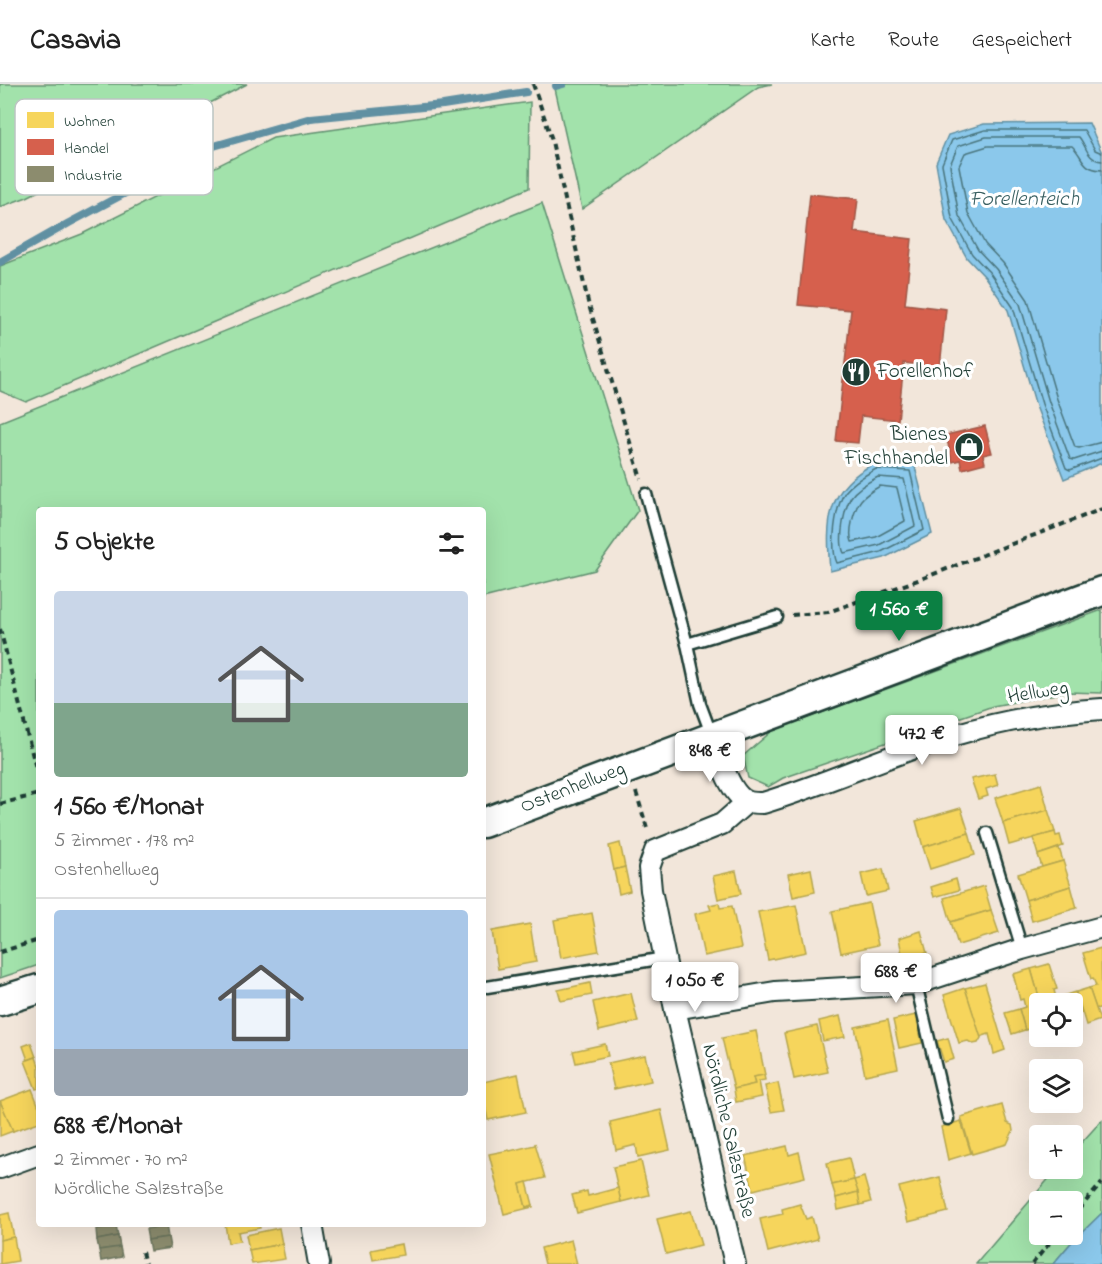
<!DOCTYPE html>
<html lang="de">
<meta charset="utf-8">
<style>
:root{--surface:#fff;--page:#f2f2f2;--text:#222;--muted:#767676;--line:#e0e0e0;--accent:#0b8043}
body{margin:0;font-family:"Indie Flower",sans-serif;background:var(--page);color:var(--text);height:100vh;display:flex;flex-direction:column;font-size:22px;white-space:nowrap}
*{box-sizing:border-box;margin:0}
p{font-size:20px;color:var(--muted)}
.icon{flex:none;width:33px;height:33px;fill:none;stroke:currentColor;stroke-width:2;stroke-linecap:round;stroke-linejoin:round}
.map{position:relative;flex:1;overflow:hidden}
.panel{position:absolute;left:36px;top:423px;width:450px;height:720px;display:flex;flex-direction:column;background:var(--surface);border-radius:6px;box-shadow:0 6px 24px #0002}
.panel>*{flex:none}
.controls{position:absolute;left:1029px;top:909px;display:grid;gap:12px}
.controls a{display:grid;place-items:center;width:54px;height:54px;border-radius:6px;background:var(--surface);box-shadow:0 6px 24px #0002;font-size:30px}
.price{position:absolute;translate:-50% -51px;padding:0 14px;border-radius:6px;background:#fff;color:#222;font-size:20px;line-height:39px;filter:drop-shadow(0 2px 3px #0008)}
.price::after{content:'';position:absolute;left:50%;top:36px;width:18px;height:14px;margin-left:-9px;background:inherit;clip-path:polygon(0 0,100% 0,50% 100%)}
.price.current{background:var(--accent);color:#fff}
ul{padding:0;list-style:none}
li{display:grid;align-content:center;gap:12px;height:318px;padding:0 18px}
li+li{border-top:2px solid var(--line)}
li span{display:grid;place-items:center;height:186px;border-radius:6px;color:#555}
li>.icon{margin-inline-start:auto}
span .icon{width:108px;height:108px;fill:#fffc;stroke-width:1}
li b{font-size:26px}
h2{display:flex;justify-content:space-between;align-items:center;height:72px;padding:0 18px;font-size:26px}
header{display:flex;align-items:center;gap:36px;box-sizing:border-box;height:84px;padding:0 30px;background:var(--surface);border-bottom:2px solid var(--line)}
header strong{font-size:28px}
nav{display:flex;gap:33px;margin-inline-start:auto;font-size:21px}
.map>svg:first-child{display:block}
</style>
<header>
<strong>Casavia</strong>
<nav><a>Karte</a><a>Route</a><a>Gespeichert</a></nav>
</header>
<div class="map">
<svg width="1102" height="1180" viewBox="0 0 1102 1180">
<rect width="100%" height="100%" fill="#f2e6da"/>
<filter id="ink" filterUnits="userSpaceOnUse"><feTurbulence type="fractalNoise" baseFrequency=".0167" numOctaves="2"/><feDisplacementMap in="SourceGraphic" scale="12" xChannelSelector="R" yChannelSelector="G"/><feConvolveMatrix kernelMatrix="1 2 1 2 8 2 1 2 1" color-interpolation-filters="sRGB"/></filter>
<g filter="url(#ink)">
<g fill="#a2e2ab" stroke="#609070" stroke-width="1.5" fill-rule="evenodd">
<path d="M 0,0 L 247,0 L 27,113 L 0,123 Z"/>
<path d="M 554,0 L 772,0 L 758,3 L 582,125 Z"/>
<path d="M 530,18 L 529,104 L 26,318 L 0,307 L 0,182 L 82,150 L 273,54 Z"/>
<path d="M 542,119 L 638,426 L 595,486 L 483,514 L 483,426 L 39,426 L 39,881 L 0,894 L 0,338 Z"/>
<path d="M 1102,526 L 1102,609 L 1066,608 L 993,622 L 783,694 L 768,703 L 748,694 L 743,672 L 772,647 Z"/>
<path d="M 1102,1036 L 1102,1129 L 1070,1160 L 1053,1180 L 976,1180 L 1057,1085 L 1072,1084 L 1073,1068 ZM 1040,1118 L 1072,1118 L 1072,1150 L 1040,1150 Z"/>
</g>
<g fill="#8bc8eb" stroke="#6090a2" stroke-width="1.5">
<path d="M 1089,39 L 1102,69 L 1102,379 L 1064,395 L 1036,322 L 1008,226 L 985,193 L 967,174 L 946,136 L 936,79 L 948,51 L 984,40 Z"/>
<path d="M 875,379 L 914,379 L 932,450 L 884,474 L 830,487 C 826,437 826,404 875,379 Z"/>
<path d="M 1102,1129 L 1102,1180 L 1053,1180 L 1070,1160 Z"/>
</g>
<g fill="#f6d55c" stroke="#b6a750" stroke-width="1.5">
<path d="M 995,690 L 998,701 L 986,705 L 988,712 L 978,715 L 971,695 Z"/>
<path d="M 1041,700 L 1048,726 L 1003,739 L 995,714 Z"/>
<path d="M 961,724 L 969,749 L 923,763 L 916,737 Z"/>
<path d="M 1048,726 L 1055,748 L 1009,761 L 1003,739 Z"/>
<path d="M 1055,748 L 1056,752 L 1060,751 L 1063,762 L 1038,771 L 1033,754 Z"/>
<path d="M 969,749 L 975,771 L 930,785 L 923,763 Z"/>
<path d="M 620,759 L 625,783 L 614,786 L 609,762 Z"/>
<path d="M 1059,764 L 1063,777 L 1042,783 L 1038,771 Z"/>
<path d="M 1063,777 L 1071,802 L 1026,816 L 1018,790 Z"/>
<path d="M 625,783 L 630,807 L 619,810 L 614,786 Z"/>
<path d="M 811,785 L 815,808 L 793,813 L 788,790 Z"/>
<path d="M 883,785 L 888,807 L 866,812 L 861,790 Z"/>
<path d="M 736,787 L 741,810 L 718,815 L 713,792 Z"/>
<path d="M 956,795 L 959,806 L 934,813 L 931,803 Z"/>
<path d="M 984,802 L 991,826 L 951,838 L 944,814 Z"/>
<path d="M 1071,802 L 1077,824 L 1032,837 L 1026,816 Z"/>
<path d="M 719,819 L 720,824 L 732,822 L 741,864 L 704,872 L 695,830 L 711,826 L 709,821 Z"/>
<path d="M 869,819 L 878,861 L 841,869 L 832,827 Z"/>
<path d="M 796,821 L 806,868 L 768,876 L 758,828 Z"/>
<path d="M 991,826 L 999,849 L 958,861 L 951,838 Z"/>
<path d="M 592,829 L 599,867 L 561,874 L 554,836 Z"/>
<path d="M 530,840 L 536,878 L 498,885 L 492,847 Z"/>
<path d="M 921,847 L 927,869 L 903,876 L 899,854 Z"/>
<path d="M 1101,864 L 1102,923 L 1096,925 L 1089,904 L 1096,902 L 1093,894 L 1091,895 L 1083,869 Z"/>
<path d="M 1049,880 L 1057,905 L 1054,906 L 1056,914 L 1063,912 L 1065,920 L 1041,920 L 1031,885 Z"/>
<path d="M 1031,885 L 1041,920 L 1040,942 L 1025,946 L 1019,925 L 1025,923 L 1023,915 L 1020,916 L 1013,890 Z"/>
<path d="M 590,899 L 592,911 L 561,917 L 558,906 Z"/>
<path d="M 985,899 L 1005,966 L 994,970 L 989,950 L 980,953 L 965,904 Z"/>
<path d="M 965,904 L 981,954 L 978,959 L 973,960 L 968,957 L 959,959 L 944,911 Z"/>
<path d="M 1089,904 L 1100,936 L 1086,941 L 1076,908 Z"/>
<path d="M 1075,908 L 1082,929 L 1072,932 L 1072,920 L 1065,920 L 1063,912 Z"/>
<path d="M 631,909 L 638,938 L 599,947 L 593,918 Z"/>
<path d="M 1019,925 L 1025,946 L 1012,950 L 1005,929 Z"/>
<path d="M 916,931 L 922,959 L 899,964 L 893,936 Z"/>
<path d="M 840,932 L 845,953 L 823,957 L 819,937 Z"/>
<path d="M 888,936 L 898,984 L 865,991 L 855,943 Z"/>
<path d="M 817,942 L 828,988 L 794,995 L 784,949 Z"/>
<path d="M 756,947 L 765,991 L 753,993 L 755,1000 L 734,1005 L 722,954 Z"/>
<path d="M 948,954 L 954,975 L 944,978 L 937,957 Z"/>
<path d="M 31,959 L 36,973 L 28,976 L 23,962 Z"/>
<path d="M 605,960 L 608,972 L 576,979 L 573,967 Z"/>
<path d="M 645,971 L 651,997 L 614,1005 L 608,979 Z"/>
<path d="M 36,973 L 39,982 L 39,1004 L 36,1005 L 25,977 Z"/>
<path d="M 518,990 L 526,1028 L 488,1036 L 483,1013 L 483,998 Z"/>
<path d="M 764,991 L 765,996 L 759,997 L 762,1013 L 736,1018 L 734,1005 L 755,1000 L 753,993 Z"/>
<path d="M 778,999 L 784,1026 L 771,1028 L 765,1002 Z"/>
<path d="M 32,1005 L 39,1023 L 39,1038 L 13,1047 L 0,1017 Z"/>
<path d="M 0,1017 L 13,1047 L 0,1052 Z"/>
<path d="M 1002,1021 L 1007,1039 L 1012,1041 L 1013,1047 L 1007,1060 L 972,1070 L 961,1033 Z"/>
<path d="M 661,1026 L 670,1066 L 638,1073 L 636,1061 L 616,1066 L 610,1038 Z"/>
<path d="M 961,1037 L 971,1069 L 948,1076 L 941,1043 Z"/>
<path d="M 535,1059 L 545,1094 L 520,1100 L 526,1123 L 533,1121 L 533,1123 L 504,1130 L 489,1070 L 509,1066 L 510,1067 L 535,1061 Z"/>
<path d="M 787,1062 L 789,1071 L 799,1068 L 805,1093 L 753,1106 L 745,1072 Z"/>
<path d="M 849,1074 L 854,1096 L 832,1101 L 827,1079 Z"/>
<path d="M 641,1077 L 649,1111 L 621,1118 L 613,1083 Z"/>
<path d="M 864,1093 L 871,1118 L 860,1121 L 854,1096 Z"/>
<path d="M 940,1093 L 948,1128 L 908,1138 L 899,1103 Z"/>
<path d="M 854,1096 L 858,1108 L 836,1114 L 832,1101 Z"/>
<path d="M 527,1098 L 533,1121 L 526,1123 L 520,1100 Z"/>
<path d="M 618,1104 L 621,1118 L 577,1129 L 572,1111 L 587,1107 L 588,1112 Z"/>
<path d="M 858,1108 L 860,1121 L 838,1126 L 836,1114 Z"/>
<path d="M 800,1120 L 806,1135 L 812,1133 L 818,1155 L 768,1168 L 760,1135 L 783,1130 L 782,1125 Z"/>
<path d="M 691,1127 L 701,1161 L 666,1170 L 657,1135 Z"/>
<path d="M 9,1129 L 14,1153 L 0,1156 L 0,1131 Z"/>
<path d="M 225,1140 L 259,1140 L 260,1144 L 238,1148 L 240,1157 L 228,1159 Z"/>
<path d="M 279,1144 L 282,1160 L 249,1166 L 246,1151 Z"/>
<path d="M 14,1153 L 18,1177 L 0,1180 L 0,1156 Z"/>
<path d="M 571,1156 L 577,1180 L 545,1180 L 541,1164 Z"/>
<path d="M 282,1160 L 285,1175 L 252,1180 L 249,1166 Z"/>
<path d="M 401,1160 L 403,1171 L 373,1176 L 371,1166 Z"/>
</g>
<g fill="#d6604d" stroke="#9f5646" stroke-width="1.5">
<path d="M 810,110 L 858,115 L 854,148 L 912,155 L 905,220 L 946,225 L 940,283 L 904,279 L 898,336 L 861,332 L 858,359 L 836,357 L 851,226 L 798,221 Z"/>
<path d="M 985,342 L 992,369 L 983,371 L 985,379 L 962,385 L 960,376 L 952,378 L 946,351 Z"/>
</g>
<g fill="#8c8c6e" stroke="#6b745d" stroke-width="1.5">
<path d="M 116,1141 L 118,1152 L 97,1156 L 96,1145 Z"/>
<path d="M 166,1141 L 168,1153 L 148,1156 L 146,1145 Z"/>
<path d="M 118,1152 L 120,1163 L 99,1166 L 97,1156 Z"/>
<path d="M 168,1153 L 170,1164 L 150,1167 L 148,1156 Z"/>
<path d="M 120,1163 L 122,1173 L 101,1177 L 99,1166 Z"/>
</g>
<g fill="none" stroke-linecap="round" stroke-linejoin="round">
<g stroke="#4a757d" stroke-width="1.5">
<path d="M 1102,69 L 1095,66 L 1084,46 L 985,46 L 952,56 L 942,80 L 952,134 L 972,170 L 990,189 L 1013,223 L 1042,320 L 1066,384 L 1070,386 L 1102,374"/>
<path d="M 1102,77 C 1087,76 1087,63 1079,53 L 986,53 L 958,62 L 950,81 L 959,132 L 978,166 L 996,185 L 1020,220 L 1049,318 L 1070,375 L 1074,376 L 1102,367"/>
<path d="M 1102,86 C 1081,85 1084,73 1072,62 L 988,62 L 965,69 L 959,82 L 968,129 L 985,160 L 1003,179 L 1028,216 L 1057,315 L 1075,363 L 1079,364 L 1102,358"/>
<path d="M 876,385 L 910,387 L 924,446 L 881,468 L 837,479 C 830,463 835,423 845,408 C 853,398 865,391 876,385 Z"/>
<path d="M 878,393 L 904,395 L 915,442 L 879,461 L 844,469 C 838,457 844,425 851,413 C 857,404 868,398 878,393 Z"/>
<path d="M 880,402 L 897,404 L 905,437 L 876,453 L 852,458 C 848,448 854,425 861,416 C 866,410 873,406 880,402 Z"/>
</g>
<g stroke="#6090a2" stroke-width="8">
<path d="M 556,2 L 563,0"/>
<path d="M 0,178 L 69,139 L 214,62 L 311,34 L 443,21 L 526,8"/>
</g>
<g stroke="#1f3d34" stroke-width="15">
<g id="service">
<path d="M 646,410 L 687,560 L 700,620 L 712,652"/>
<path d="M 687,560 L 777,533"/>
<path d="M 987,749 L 1022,865"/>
<path d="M 916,900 L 948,1035"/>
<path d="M 487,903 L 665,874"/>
</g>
</g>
<g stroke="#1f3d34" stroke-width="24">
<g id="minor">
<path d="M 712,652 C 718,670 730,713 749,718 C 753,719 759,719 763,719 C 829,699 892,669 958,650 C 1005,636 1053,628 1102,625"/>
<path d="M 675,925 L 775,908 L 916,900 L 1022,865 L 1102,843"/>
<path d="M 0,1084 L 39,1070"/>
<path d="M 312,1140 L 319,1180"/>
<path d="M 735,1180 L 675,925 L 651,806 L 649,784 L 655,767 L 722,740 L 747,718"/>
</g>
</g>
<g stroke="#1f3d34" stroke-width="33">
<g id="secondary">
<path d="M 483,739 L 1102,507"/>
<path d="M 0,917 L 39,905"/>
</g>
</g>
<g stroke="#1f3d34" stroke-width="4" stroke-dasharray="6 4.5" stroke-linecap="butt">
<path d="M 533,0 L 551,53 L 588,218 L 641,395"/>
<path d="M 792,531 L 828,528 L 921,495 L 1102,425"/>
<path d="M 0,545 L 39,696"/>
<path d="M 636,708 L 648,747"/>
<path d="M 0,720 L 39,710"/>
<path d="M 0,868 L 39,856"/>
<path d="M 1072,1133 L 1102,1099"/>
<path d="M 142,1168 L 145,1180"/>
<path d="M 1032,1180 L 1057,1150"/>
</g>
<use href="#service" stroke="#fff" stroke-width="10"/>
<use href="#minor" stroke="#fff" stroke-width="20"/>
<use href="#secondary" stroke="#fff" stroke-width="28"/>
</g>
</g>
<defs>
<g id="restaurant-disc" transform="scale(1.5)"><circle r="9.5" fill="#1f3d34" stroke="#fff"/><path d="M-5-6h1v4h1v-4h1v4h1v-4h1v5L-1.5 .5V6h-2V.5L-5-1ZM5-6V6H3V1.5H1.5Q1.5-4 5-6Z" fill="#fff"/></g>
<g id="shop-disc" transform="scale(1.5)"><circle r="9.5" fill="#1f3d34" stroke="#fff"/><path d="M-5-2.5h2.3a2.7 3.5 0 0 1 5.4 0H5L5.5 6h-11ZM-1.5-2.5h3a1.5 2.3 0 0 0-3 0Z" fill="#fff"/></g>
</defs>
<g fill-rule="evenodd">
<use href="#restaurant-disc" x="856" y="288"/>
<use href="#shop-disc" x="969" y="363"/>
</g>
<g text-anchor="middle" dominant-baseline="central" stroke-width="6" stroke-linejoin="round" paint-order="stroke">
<g font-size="21" fill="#1f3d34" stroke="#fff" text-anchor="start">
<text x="877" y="288">Forellenhof</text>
<text x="948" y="351" text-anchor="end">Bienes<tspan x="948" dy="24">Fischhandel</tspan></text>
</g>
<g font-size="21" fill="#1f3d34" stroke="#fff">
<text transform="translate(1038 609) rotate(-9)">Hellweg</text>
<text transform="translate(573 704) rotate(-21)">Ostenhellweg</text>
<text transform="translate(728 1047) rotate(77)">Nördliche Salzstraße</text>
</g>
<g font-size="22" font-style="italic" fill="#3a6062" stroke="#fff">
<text x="1024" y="116">Forellenteich</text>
</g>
</g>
<rect x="15" y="15" width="198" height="96" rx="9" fill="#fff" stroke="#bcc5c2" stroke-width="1.5"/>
<rect x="27" y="28" width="27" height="16" fill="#f6d55c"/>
<rect x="27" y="55" width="27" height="16" fill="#d6604d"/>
<rect x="27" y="82" width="27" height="16" fill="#8c8c6e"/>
<g font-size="16" fill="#1f3d34">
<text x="64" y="42">Wohnen</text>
<text x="64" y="69">Handel</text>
<text x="64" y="96">Industrie</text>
</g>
</svg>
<div class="controls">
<a><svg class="icon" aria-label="locate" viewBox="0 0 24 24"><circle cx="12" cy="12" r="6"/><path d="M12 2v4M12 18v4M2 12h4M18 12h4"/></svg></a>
<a><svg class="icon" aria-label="layers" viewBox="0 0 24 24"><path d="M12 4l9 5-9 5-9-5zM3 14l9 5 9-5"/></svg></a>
<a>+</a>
<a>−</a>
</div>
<b class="price current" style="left:899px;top:558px">1 560 €</b>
<b class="price" style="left:922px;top:682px">472 €</b>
<b class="price" style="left:710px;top:699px">848 €</b>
<b class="price" style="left:896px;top:920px">688 €</b>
<b class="price" style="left:695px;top:929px">1 050 €</b>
<section class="panel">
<h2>5 Objekte<svg class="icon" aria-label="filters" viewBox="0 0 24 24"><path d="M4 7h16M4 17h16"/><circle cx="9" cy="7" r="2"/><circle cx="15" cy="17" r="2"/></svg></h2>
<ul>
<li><span style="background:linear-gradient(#c9d6e8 60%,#7fa58c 0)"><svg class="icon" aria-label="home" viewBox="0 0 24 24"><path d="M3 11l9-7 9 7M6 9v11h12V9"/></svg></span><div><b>1 560 €/Monat</b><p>5 Zimmer · 178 m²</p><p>Ostenhellweg</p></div></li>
<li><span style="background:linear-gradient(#a9c7e8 75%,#9aa5b1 0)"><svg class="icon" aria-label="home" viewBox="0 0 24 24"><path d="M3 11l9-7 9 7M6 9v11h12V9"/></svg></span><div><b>688 €/Monat</b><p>2 Zimmer · 70 m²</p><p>Nördliche Salzstraße</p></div></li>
</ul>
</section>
</div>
